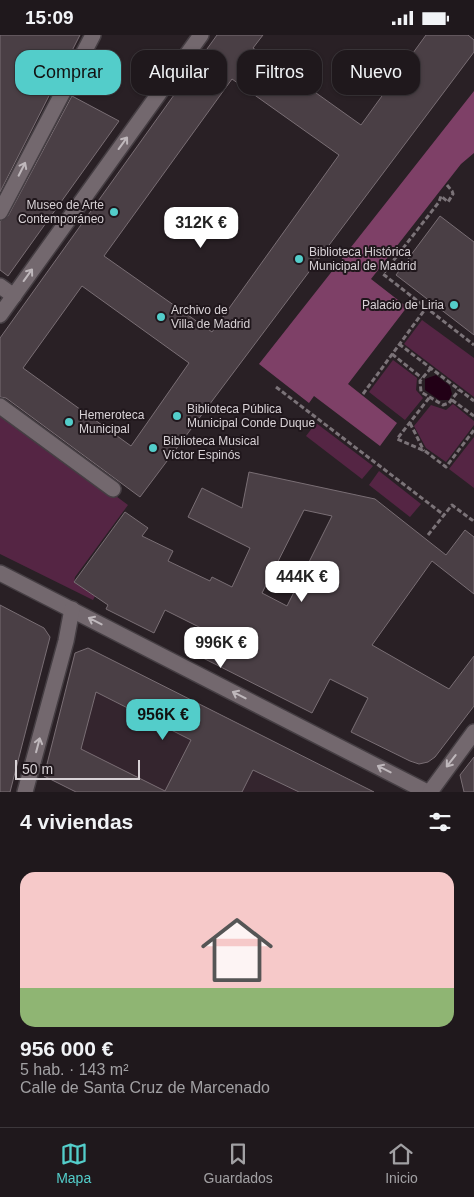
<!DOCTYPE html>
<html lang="es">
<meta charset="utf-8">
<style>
:root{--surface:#1f181c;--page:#2c2529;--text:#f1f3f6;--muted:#a1a0a3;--line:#3c373b;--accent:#53cdca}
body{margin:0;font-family:Arial,sans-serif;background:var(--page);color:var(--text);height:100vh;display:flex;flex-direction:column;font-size:19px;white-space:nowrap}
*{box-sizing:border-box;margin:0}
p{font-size:16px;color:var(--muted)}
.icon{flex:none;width:28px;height:28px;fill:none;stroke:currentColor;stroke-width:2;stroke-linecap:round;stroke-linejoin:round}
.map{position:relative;height:757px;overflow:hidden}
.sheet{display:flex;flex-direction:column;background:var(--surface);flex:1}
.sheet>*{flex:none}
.guide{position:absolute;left:15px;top:15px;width:445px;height:45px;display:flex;gap:10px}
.scale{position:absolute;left:15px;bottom:12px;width:125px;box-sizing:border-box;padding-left:5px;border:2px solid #d8d2d6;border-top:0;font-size:14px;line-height:18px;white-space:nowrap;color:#d8d2d6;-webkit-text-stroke:4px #20171c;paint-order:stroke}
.price{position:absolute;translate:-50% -42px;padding:0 11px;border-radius:10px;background:#fff;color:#222;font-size:16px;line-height:32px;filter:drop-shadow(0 1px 2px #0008)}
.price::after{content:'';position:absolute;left:50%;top:30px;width:15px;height:11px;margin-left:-8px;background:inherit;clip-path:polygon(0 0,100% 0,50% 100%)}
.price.on{background:var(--accent);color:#111}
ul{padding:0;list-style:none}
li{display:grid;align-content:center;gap:10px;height:265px;padding:0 20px}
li+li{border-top:1px solid var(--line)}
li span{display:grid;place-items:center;height:155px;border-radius:15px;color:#555}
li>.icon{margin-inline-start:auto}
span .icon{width:90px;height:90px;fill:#fffc;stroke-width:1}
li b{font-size:21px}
h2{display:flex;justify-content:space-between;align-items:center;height:60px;padding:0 20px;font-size:21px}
.chip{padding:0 18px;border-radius:15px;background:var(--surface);box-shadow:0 1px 4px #0004,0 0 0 1px var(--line);font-size:18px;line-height:45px}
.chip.on{background:var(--accent);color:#111}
.status{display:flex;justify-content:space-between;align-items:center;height:35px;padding:0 25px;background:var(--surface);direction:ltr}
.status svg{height:14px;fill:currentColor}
.tab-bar{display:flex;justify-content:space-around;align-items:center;height:70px;border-top:1px solid var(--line);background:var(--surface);font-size:14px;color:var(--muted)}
.tab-bar a{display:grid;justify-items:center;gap:2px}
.tab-bar .on{color:var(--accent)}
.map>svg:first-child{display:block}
</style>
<div class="status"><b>15:09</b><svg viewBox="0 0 49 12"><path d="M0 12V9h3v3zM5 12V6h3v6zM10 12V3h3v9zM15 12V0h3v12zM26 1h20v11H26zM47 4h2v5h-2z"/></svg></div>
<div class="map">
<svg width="474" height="757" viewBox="0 0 474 757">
<rect width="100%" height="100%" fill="#292025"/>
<path fill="#34252e" d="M 88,613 L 374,757 L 76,757 L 44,741 L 75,618 Z"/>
<g fill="#552544">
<path d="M 422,285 L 474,323 L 474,362 L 404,309 Z"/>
<path d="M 393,325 L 417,343 L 416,355 L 423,363 L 405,385 L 369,357 Z"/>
<path d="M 453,369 L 474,386 L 474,390 L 446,427 L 426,413 L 414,391 L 431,370 L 446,375 Z"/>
<path d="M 0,375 L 128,470 L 75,542 L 74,547 L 95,561 L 93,565 L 0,519 Z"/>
<path d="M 316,388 L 373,431 L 362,444 L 306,401 Z"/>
<path d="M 474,402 L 474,453 L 449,434 Z"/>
<path d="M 379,436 L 421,469 L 410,482 L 369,450 Z"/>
</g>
<path fill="#7e4067" d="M 474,56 L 474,118 L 461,129 L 371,244 L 407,272 L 348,349 L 397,388 L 380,411 L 314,361 L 309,368 L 259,329 Z"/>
<path fill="#220016" d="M 436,340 L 450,351 L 452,359 L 449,365 L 439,365 L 425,355 L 425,344 Z"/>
<g fill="#4a3f45" stroke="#796e74" fill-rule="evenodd">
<path d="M 0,0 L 80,0 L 0,157 Z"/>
<path d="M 217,0 L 263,0 L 253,13 L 361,90 L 426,0 L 468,0 L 474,5 L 474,17 L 140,462 L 6,363 L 0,362 L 0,303 ZM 232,44 L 339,120 L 212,297 L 104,221 ZM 82,251 L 189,328 L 131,411 L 23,333 Z"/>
<path d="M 72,61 L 119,86 L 8,241 L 0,235 L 0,186 L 8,181 Z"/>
<path d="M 440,181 L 474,207 L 474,300 L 396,240 Z"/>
<path d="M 249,437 L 375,464 L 446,520 L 465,495 L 474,502 L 474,559 L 432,526 L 372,610 L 449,654 L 474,621 L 474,671 L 435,722 L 428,727 L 419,729 L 410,726 L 351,697 L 368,663 L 330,644 L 312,678 L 199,621 L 211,598 L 165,575 L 154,598 L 106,574 L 108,570 L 74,547 L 125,477 L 148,493 L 142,501 L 173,516 L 168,526 L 210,546 L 212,542 L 232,552 L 250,513 L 188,482 L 202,453 L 242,473 ZM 304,475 L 332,481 L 287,571 L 262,558 Z"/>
<path d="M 0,570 L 44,593 L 50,602 L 10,757 L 0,757 Z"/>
<path d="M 88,613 L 374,757 L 299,757 L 253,735 L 242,757 L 76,757 L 44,741 L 75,618 ZM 96,657 L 191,705 L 165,756 L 81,714 Z"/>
<path d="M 474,722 L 474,757 L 464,757 L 460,740 Z"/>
</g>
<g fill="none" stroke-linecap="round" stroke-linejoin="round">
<g stroke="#453e43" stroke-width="18">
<g id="minor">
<path d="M 0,177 L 93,0"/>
<path d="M 0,251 L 14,261"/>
<path d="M 0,280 L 201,0"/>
<path d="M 0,371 L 113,454"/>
<path d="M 0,538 L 427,757"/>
<path d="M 25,757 L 66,606 L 72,574"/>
<path d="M 430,757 L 474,697"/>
</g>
</g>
<g stroke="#7b7378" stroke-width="3" stroke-dasharray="5 2.5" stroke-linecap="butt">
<path d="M 447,150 L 452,156 L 453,159 L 448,167 L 441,161 L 439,167 L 383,239 L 474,310"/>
<path d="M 399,309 L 474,366"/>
<path d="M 392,319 L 422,343"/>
<path d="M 431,333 L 420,346 L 421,357 L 443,370 L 449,368 L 459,355"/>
<path d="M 276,352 L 444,480"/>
<path d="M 363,359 L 426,273"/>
<path d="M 429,363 L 397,404 L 425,416 L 446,432 L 474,395"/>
<path d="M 452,365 L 474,381"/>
<path d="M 410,388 L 424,416"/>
<path d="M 428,500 L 452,470 L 472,485 L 474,482"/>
</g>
<use href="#minor" stroke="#73686e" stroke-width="15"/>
</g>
<defs><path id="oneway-shaft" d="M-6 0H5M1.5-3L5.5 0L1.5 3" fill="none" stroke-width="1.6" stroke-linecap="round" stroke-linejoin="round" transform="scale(1.25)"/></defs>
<g stroke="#bfb8bc">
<use href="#oneway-shaft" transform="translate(123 108) rotate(-54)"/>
<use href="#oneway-shaft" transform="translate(22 134) rotate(-63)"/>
<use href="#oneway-shaft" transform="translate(28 240) rotate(-54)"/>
<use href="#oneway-shaft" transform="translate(95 586) rotate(-153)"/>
<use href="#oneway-shaft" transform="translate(239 660) rotate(-153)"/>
<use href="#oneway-shaft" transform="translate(38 710) rotate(-75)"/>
<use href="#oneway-shaft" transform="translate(451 726) rotate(128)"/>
<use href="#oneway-shaft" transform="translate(384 734) rotate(-153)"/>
</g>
<g fill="#53cdca" stroke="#20171c" stroke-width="2">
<circle cx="114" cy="177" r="5"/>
<circle cx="299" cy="224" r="5"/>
<circle cx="454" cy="270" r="5"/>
<circle cx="161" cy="282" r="5"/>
<circle cx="177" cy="381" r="5"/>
<circle cx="69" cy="387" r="5"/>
<circle cx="153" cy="413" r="5"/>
</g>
<g text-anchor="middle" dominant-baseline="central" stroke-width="4" stroke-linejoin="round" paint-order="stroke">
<g font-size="12" fill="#d8d2d6" stroke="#20171c" text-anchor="start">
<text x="104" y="170" text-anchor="end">Museo de Arte<tspan x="104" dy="14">Contemporáneo</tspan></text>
<text x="309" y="217">Biblioteca Histórica<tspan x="309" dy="14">Municipal de Madrid</tspan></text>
<text x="444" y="270" text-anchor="end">Palacio de Liria</text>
<text x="171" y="275">Archivo de<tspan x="171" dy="14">Villa de Madrid</tspan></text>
<text x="187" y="374">Biblioteca Pública<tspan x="187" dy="14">Municipal Conde Duque</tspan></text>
<text x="79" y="380">Hemeroteca<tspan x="79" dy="14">Municipal</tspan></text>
<text x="163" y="406">Biblioteca Musical<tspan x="163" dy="14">Víctor Espinós</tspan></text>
</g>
</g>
</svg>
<div class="scale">50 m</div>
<b class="price" style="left:201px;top:214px">312K €</b>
<b class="price" style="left:302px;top:568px">444K €</b>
<b class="price" style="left:221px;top:634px">996K €</b>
<b class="price on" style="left:163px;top:706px">956K €</b>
<div class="guide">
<a class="chip on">Comprar</a>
<a class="chip">Alquilar</a>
<a class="chip">Filtros</a>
<a class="chip">Nuevo</a>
</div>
</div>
<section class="sheet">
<h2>4 viviendas<svg class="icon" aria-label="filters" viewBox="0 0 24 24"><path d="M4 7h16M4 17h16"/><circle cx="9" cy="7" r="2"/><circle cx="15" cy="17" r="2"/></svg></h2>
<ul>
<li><span style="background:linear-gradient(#f6c9c9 75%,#8fb573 0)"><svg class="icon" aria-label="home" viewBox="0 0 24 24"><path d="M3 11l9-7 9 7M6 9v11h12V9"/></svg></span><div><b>956 000 €</b><p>5 hab. · 143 m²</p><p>Calle de Santa Cruz de Marcenado</p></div></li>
</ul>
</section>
<nav class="tab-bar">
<a class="on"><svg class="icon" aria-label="map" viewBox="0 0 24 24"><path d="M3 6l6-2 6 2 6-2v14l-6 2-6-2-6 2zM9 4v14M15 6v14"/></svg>Mapa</a>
<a><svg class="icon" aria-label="saved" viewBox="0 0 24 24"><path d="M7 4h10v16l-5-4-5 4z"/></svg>Guardados</a>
<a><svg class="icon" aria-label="home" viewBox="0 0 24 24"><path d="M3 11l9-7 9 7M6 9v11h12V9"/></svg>Inicio</a>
</nav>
